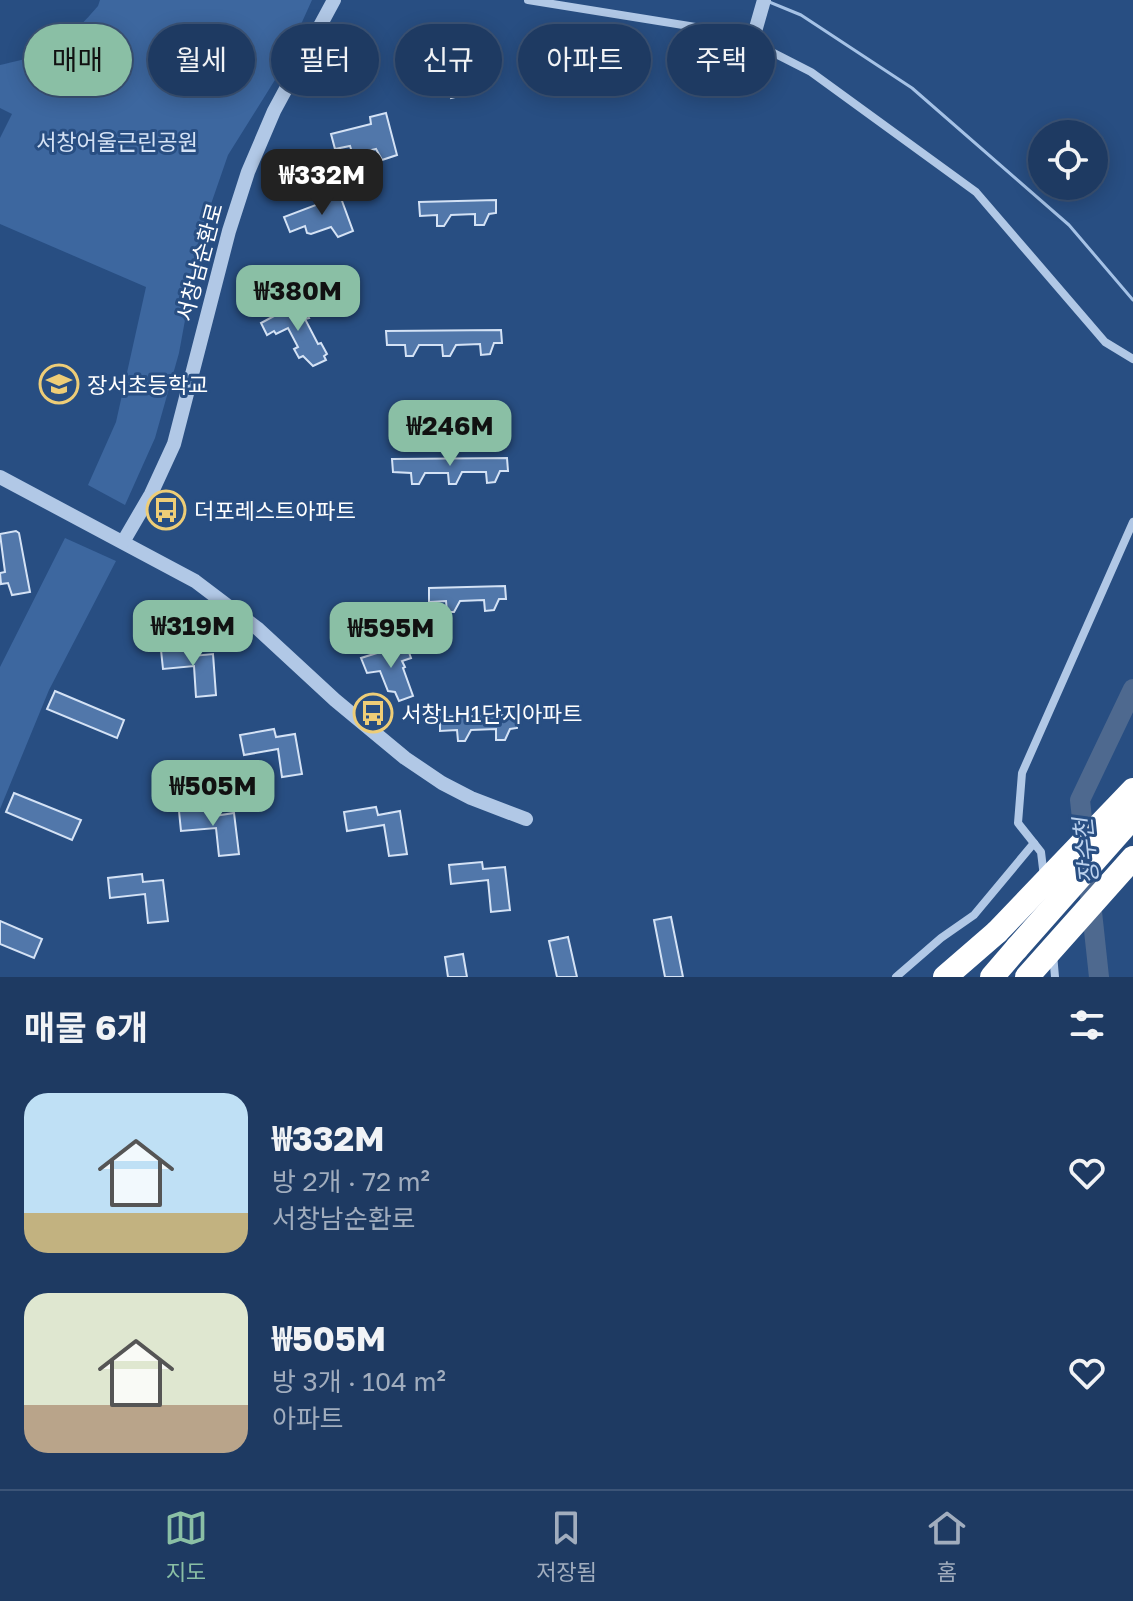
<!DOCTYPE html>
<html lang="ko">
<meta charset="utf-8">
<style>
:root{--surface:#1e3a62;--page:#264168;--text:#f1f3f6;--muted:#a1adbe;--line:#3c5477;--accent:#8abfa5}
body{margin:0;font-family:"Golos Text","Noto Sans KR",sans-serif;background:var(--page);color:var(--text);height:100vh;display:flex;flex-direction:column;font-size:30px;white-space:nowrap}
*{box-sizing:border-box;margin:0}
p{font-size:26px;color:var(--muted)}
.icon{flex:none;width:44px;height:44px;fill:none;stroke:currentColor;stroke-width:2;stroke-linecap:round;stroke-linejoin:round}
.map{position:relative;height:977px;overflow:hidden}
.details{display:flex;flex-direction:column;background:var(--surface);flex:1}
.details>*{flex:none}
.guide{position:absolute;left:24px;top:24px;width:1086px;height:72px;display:flex;gap:16px}
.fabs{position:absolute;left:1028px;top:120px;display:grid;gap:16px}
.fabs a{display:grid;place-items:center;width:80px;height:80px;border-radius:50%;background:var(--surface);box-shadow:0 4px 20px #0003,0 0 0 2px var(--line);font-size:40px}
.price{position:absolute;translate:-50% -68px;padding:0 18px;border-radius:16px;background:var(--accent);color:#111;font-size:26px;line-height:52px;filter:drop-shadow(0 2px 4px #0008)}
.price::after{content:'';position:absolute;left:50%;top:48px;width:24px;height:18px;margin-left:-12px;background:inherit;clip-path:polygon(0 0,100% 0,50% 100%)}
.price.current{background:#222;color:#fff}
ul{padding:0;list-style:none}
li{display:flex;align-items:center;gap:24px;height:200px;padding:0 24px}
li span{display:grid;place-items:center;flex:none;width:224px;height:160px;border-radius:24px;color:#555}
li>.icon{margin-inline-start:auto}
span .icon{width:96px;height:96px;fill:#fffc;stroke-width:1}
li b{font-size:34px}
h2{display:flex;justify-content:space-between;align-items:center;height:96px;padding:0 24px;font-size:34px}
.chip{padding:0 28px;border-radius:36px;background:var(--surface);box-shadow:0 4px 20px #0003,0 0 0 2px var(--line);font-size:28px;line-height:72px}
.chip.current{background:var(--accent);color:#111}
.tabs{display:flex;justify-content:space-around;align-items:center;height:112px;border-top:2px solid var(--line);background:var(--surface);font-size:22px;color:var(--muted)}
.tabs a{display:grid;justify-items:center;gap:4px}
.tabs .current{color:var(--accent)}
.map>svg:first-child{display:block}
</style>
<div class="map">
<svg width="1133" height="977" viewBox="0 0 1133 977">
<rect width="100%" height="100%" fill="#284e82"/>
<g fill="#3d679f">
<path d="M 100,0 L 312,0 L 278,75 L 228,155 L 201,233 L 179,353 L 155,438 L 125,505 L 88,485 L 116,422 L 146,287 L 0,224 L 0,138 L 12,114 L 0,108 L 0,65 C 54,53 62,47 98,6 Z"/>
<path d="M 65,538 L 116,561 L 49,690 L 0,809 L 0,667 Z"/>
</g>
<g fill="none" stroke-linecap="round" stroke-linejoin="round">
<path stroke="#a5c2e6" stroke-width="3" d="M 767,1 L 801,15 L 912,88 L 1069,225 L 1133,300"/>
<path stroke="#4e698f" stroke-width="20" d="M 1099,977 L 1080,800 L 1133,689"/>
</g>
<g fill="#5177aa" stroke="#d4e2f5" stroke-width="2">
<path d="M 459,52 L 467,94 L 451,98 L 446,86 L 425,90 L 422,88 L 421,81 L 405,84 L 402,68 L 443,61 L 442,55 Z"/>
<path d="M 386,113 L 397,155 L 382,160 L 376,149 L 355,154 L 352,152 L 350,146 L 335,149 L 331,134 L 371,124 L 370,117 Z"/>
<path d="M 338,190 L 353,231 L 338,237 L 331,227 L 311,234 L 307,233 L 305,226 L 290,232 L 284,217 L 324,202 L 322,196 Z"/>
<path d="M 496,200 L 496,213 L 489,214 L 484,225 L 475,225 L 475,214 L 451,215 L 444,226 L 437,226 L 437,215 L 420,216 L 419,202 Z"/>
<path d="M 300,302 L 309,318 L 305,319 L 318,344 L 321,343 L 327,354 L 324,356 L 326,360 L 313,366 L 303,356 L 299,358 L 294,349 L 298,347 L 288,328 L 276,334 L 274,331 L 267,335 L 261,323 Z"/>
<path d="M 501,330 L 502,343 L 494,343 L 490,354 L 481,355 L 480,344 L 456,345 L 450,356 L 443,356 L 442,345 L 419,345 L 413,356 L 406,356 L 405,345 L 387,345 L 386,331 Z"/>
<path d="M 507,458 L 508,471 L 500,471 L 495,482 L 487,483 L 486,472 L 462,472 L 456,484 L 449,484 L 448,473 L 425,473 L 419,484 L 412,484 L 411,473 L 393,472 L 392,459 Z"/>
<path d="M 16,531 L 19,533 L 30,592 L 12,595 L 8,583 L 1,584 L 0,573 L 5,572 L 0,534 Z"/>
<path d="M 505,586 L 506,599 L 499,599 L 494,610 L 485,611 L 484,600 L 460,601 L 454,612 L 447,612 L 446,601 L 429,602 L 429,588 Z"/>
<path d="M 406,644 L 411,658 L 402,661 L 405,667 L 403,668 L 413,696 L 399,701 L 395,692 L 388,691 L 380,671 L 367,673 L 361,658 Z"/>
<path d="M 193,648 L 193,656 L 213,654 L 216,695 L 196,697 L 194,666 L 163,669 L 161,650 Z"/>
<path d="M 55,691 L 124,720 L 117,738 L 47,709 Z"/>
<path d="M 516,715 L 517,728 L 510,729 L 505,740 L 496,740 L 496,729 L 471,730 L 465,741 L 458,741 L 457,730 L 440,731 L 440,717 Z"/>
<path d="M 274,729 L 276,737 L 295,734 L 302,774 L 282,777 L 278,749 L 244,755 L 240,735 Z"/>
<path d="M 14,793 L 81,820 L 72,840 L 6,812 Z"/>
<path d="M 376,807 L 378,815 L 400,811 L 407,854 L 389,856 L 384,825 L 347,831 L 344,812 Z"/>
<path d="M 214,808 L 214,816 L 234,813 L 239,854 L 219,856 L 216,828 L 181,831 L 179,811 Z"/>
<path d="M 482,862 L 483,869 L 505,867 L 510,910 L 491,912 L 488,880 L 451,884 L 449,865 Z"/>
<path d="M 142,874 L 143,882 L 163,880 L 168,921 L 148,923 L 145,894 L 110,898 L 108,878 Z"/>
<path d="M 671,917 L 683,977 L 665,977 L 654,920 Z"/>
<path d="M 0,921 L 42,939 L 34,958 L 0,944 Z"/>
<path d="M 568,937 L 577,977 L 557,977 L 549,941 Z"/>
<path d="M 463,954 L 467,977 L 448,977 L 445,957 Z"/>
</g>
<g fill="none" stroke-linecap="round" stroke-linejoin="round">
<g stroke="#b1c8e6" stroke-width="8">
<path d="M 528,0 L 708,29 L 752,42 L 811,72 L 976,192 L 1105,342 L 1133,359"/>
<path d="M 1044,877 L 1041,852 L 1018,823 L 1022,773 L 1133,522"/>
<path d="M 1053,954 L 1055,977"/>
<path d="M 896,977 L 941,938 L 974,915 L 1034,843"/>
</g>
<g stroke="#b1c8e6" stroke-width="14">
<path d="M 752,42 L 764,0"/>
<path d="M 0,477 L 195,581 L 257,628 L 335,700 L 405,758 L 442,783 L 471,798 L 526,819"/>
<path d="M 123,542 L 151,494 L 174,444 L 229,231 L 248,172 L 274,111 L 334,0"/>
</g>
<g stroke="#fff" stroke-width="24">
<path d="M 945,977 L 997,932"/>
<path d="M 992,977 L 1017,948"/>
</g>
<g stroke="#fff" stroke-width="24">
<path d="M 997,932 L 1133,790"/>
<path d="M 1017,948 L 1133,817"/>
<path d="M 1027,977 L 1133,858"/>
</g>
</g>
<defs>
<g id="school-ring" transform="scale(2)"><circle r="9.5" fill="#284e82" stroke="#eecd77" stroke-width="1.5"/><path d="M0-5L7-2L0 1L-7-2ZM-4 1L0 2.5L4 1V4Q0 6-4 4Z" fill="#eecd77"/></g>
<g id="bus-ring" transform="scale(2)"><circle r="9.5" fill="#284e82" stroke="#eecd77" stroke-width="1.5"/><path d="M-5-6H5V4H4V6H2V4H-2V6H-4V4H-5ZM-3.5-4V0h7V-4ZM-3.5 1.2v1.5H-2V1.2ZM2 1.2v1.5H3.5V1.2Z" fill="#eecd77"/></g>
</defs>
<g fill-rule="evenodd">
<use href="#school-ring" x="59" y="384"/>
<use href="#bus-ring" x="166" y="510"/>
<use href="#bus-ring" x="373" y="713"/>
</g>
<g text-anchor="middle" dominant-baseline="central" stroke-width="6" stroke-linejoin="round" paint-order="stroke">
<g font-size="22" fill="#d4e2f5" stroke="#284e82">
<text x="117" y="141">서창어울근린공원</text>
</g>
<g font-size="22" fill="#fff" stroke="#284e82">
<text transform="translate(199 262) rotate(-75)">서창남순환로</text>
</g>
<g font-size="22" fill="#fff" stroke="#284e82" text-anchor="start">
<text x="87" y="384">장서초등학교</text>
<text x="194" y="510">더포레스트아파트</text>
<text x="401" y="713">서창LH1단지아파트</text>
</g>
<g font-size="24" font-style="italic" fill="#bcd2ee" stroke="#284e82">
<text transform="translate(1085 851) rotate(-96)">장수천</text>
</g>
</g>
</svg>
<div class="fabs">
<a><svg class="icon" aria-label="locate" viewBox="0 0 24 24"><circle cx="12" cy="12" r="6"/><path d="M12 2v4M12 18v4M2 12h4M18 12h4"/></svg></a>
</div>
<b class="price current" style="left:322px;top:217px">₩332M</b>
<b class="price" style="left:298px;top:333px">₩380M</b>
<b class="price" style="left:450px;top:468px">₩246M</b>
<b class="price" style="left:193px;top:668px">₩319M</b>
<b class="price" style="left:391px;top:670px">₩595M</b>
<b class="price" style="left:213px;top:828px">₩505M</b>
<div class="guide">
<a class="chip current">매매</a>
<a class="chip">월세</a>
<a class="chip">필터</a>
<a class="chip">신규</a>
<a class="chip">아파트</a>
<a class="chip">주택</a>
</div>
</div>
<section class="details">
<h2>매물 6개<svg class="icon" aria-label="filters" viewBox="0 0 24 24"><path d="M4 7h16M4 17h16"/><circle cx="9" cy="7" r="2"/><circle cx="15" cy="17" r="2"/></svg></h2>
<ul>
<li><span style="background:linear-gradient(#bfe0f5 75%,#c2b280 0)"><svg class="icon" aria-label="home" viewBox="0 0 24 24"><path d="M3 11l9-7 9 7M6 9v11h12V9"/></svg></span><div><b>₩332M</b><p>방 2개 · 72 m²</p><p>서창남순환로</p></div><svg class="icon" aria-label="heart" viewBox="0 0 24 24"><path d="M12 20l-8-8c-3-5 5-10 8-4 3-6 11-1 8 4z"/></svg></li>
<li><span style="background:linear-gradient(#dfe7d0 70%,#b9a48a 0)"><svg class="icon" aria-label="home" viewBox="0 0 24 24"><path d="M3 11l9-7 9 7M6 9v11h12V9"/></svg></span><div><b>₩505M</b><p>방 3개 · 104 m²</p><p>아파트</p></div><svg class="icon" aria-label="heart" viewBox="0 0 24 24"><path d="M12 20l-8-8c-3-5 5-10 8-4 3-6 11-1 8 4z"/></svg></li>
</ul>
</section>
<nav class="tabs">
<a class="current"><svg class="icon" aria-label="map" viewBox="0 0 24 24"><path d="M3 6l6-2 6 2 6-2v14l-6 2-6-2-6 2zM9 4v14M15 6v14"/></svg>지도</a>
<a><svg class="icon" aria-label="saved" viewBox="0 0 24 24"><path d="M7 4h10v16l-5-4-5 4z"/></svg>저장됨</a>
<a><svg class="icon" aria-label="home" viewBox="0 0 24 24"><path d="M3 11l9-7 9 7M6 9v11h12V9"/></svg>홈</a>
</nav>
